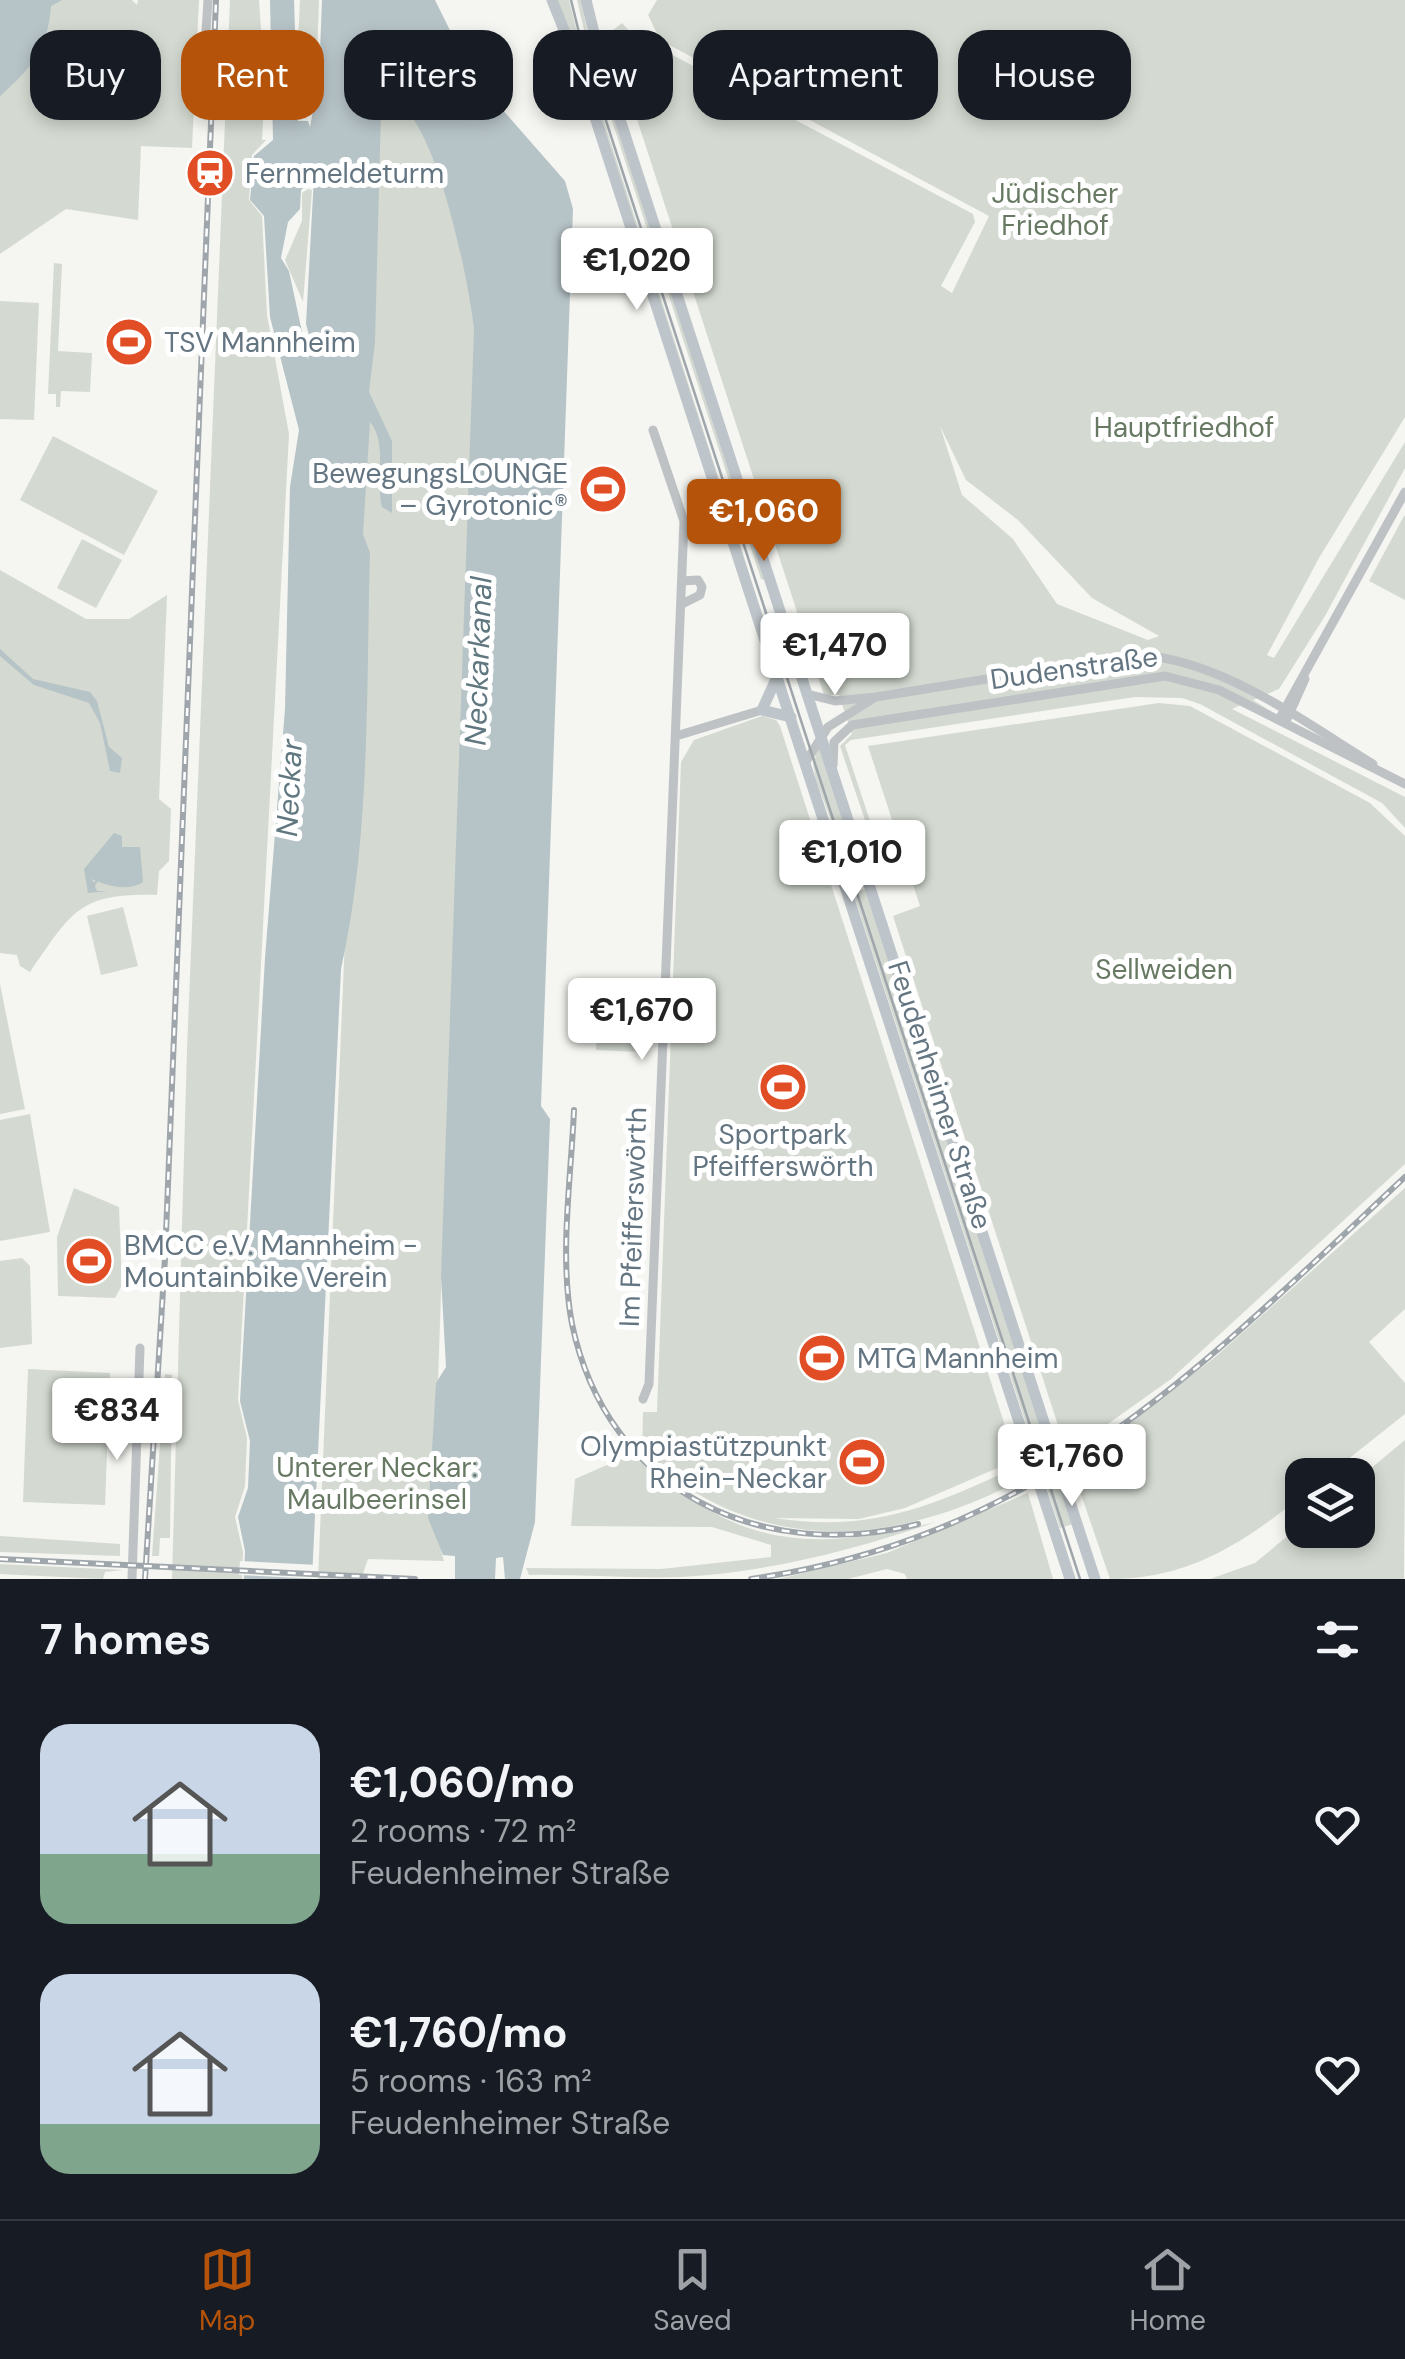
<!DOCTYPE html>
<meta charset="utf-8">
<style>
:root{--surface:#171b24;--page:#20242c;--text:#f1f3f6;--muted:#9ea1a6;--line:#363941;--accent:#b45309}
body{margin:0;font-family:"DM Sans",sans-serif;background:var(--page);color:var(--text);height:100vh;display:flex;flex-direction:column;font-size:38px;white-space:nowrap}
*{box-sizing:border-box;margin:0}
p{font-size:32px;color:var(--muted)}
.icon{flex:none;width:55px;height:55px;fill:none;stroke:currentColor;stroke-width:2;stroke-linecap:round;stroke-linejoin:round}
.map{position:relative;height:1579px;overflow:hidden}
.panel{display:flex;flex-direction:column;background:var(--surface);flex:1}
.panel>*{flex:none}
.top-card{position:absolute;left:30px;top:30px;width:1345px;height:90px;display:flex;gap:20px}
.fabs{position:absolute;left:1285px;top:1458px;display:grid;gap:20px}
.fabs a{display:grid;place-items:center;width:90px;height:90px;border-radius:20px;background:var(--surface);box-shadow:0 5px 15px #0003;font-size:50px}
.price{position:absolute;translate:-50% -85px;padding:0 22px;border-radius:10px;background:#fff;color:#222;font-size:32px;line-height:65px;filter:drop-shadow(0 2px 5px #0008)}
.price::after{content:'';position:absolute;left:50%;top:60px;width:30px;height:22px;margin-left:-15px;background:inherit;clip-path:polygon(0 0,100% 0,50% 100%)}
.price.active{background:var(--accent);color:#fff}
ul{padding:0;list-style:none}
li{display:flex;align-items:center;gap:30px;height:250px;padding:0 40px}
li span{display:grid;place-items:center;flex:none;width:280px;height:200px;border-radius:30px;color:#555}
li>.icon{margin-inline-start:auto}
span .icon{width:120px;height:120px;fill:#fffc;stroke-width:1}
li b{font-size:42px}
h2{display:flex;justify-content:space-between;align-items:center;height:120px;padding:0 40px;font-size:42px}
.chip{padding:0 35px;border-radius:30px;background:var(--surface);box-shadow:0 5px 15px #0003;font-size:35px;line-height:90px}
.chip.active{background:var(--accent);color:#fff}
.tab-bar{display:flex;justify-content:space-around;align-items:center;height:140px;border-top:2px solid var(--line);background:var(--surface);font-size:28px;color:var(--muted)}
.tab-bar a{display:grid;justify-items:center;gap:5px}
.tab-bar .active{color:var(--accent)}
.map>svg:first-child{display:block}
</style>
<div class="map">
<svg width="1405" height="1579" viewBox="0 0 1405 1579">
<rect width="100%" height="100%" fill="#f5f5f1"/>
<g fill="#d4dad1" fill-rule="evenodd">
<path d="M 0,0 L 132,0 L 137,5 L 138,0 L 199,0 L 192,148 L 141,146 L 138,220 L 66,209 L 0,254 Z"/>
<path d="M 230,0 L 259,0 L 267,119 L 263,120 L 262,140 L 266,140 L 252,155 L 249,200 L 262,216 L 267,315 L 289,434 L 238,1400 L 247,1438 L 245,1486 L 235,1517 L 243,1552 L 242,1579 L 172,1579 L 187,1049 Z"/>
<path d="M 300,0 L 319,0 L 316,87 L 306,113 L 302,110 L 297,63 Z"/>
<path d="M 557,0 L 569,0 L 583,56 L 752,582 Z"/>
<path d="M 577,0 L 581,0 L 589,40 L 765,580 L 761,579 L 588,47 Z"/>
<path d="M 657,0 L 1405,0 L 1405,417 L 1319,558 L 1267,655 L 1274,658 L 1405,442 L 1405,468 L 1325,616 L 1279,689 L 1253,700 L 1275,714 L 1250,701 L 1232,709 L 1405,797 L 1405,828 L 1382,803 L 1200,704 L 1182,698 L 1135,697 L 851,740 L 845,745 L 873,830 L 879,830 L 872,841 L 840,746 L 852,734 L 839,695 L 824,695 L 609,33 L 622,23 L 632,34 L 638,31 L 663,50 L 973,214 L 975,222 L 941,286 L 952,293 L 989,216 L 660,40 L 648,15 ZM 940,426 L 966,480 L 1018,520 L 1092,598 L 1159,636 L 1148,640 L 1057,604 L 1013,539 L 962,495 Z"/>
<path d="M 399,98 C 437,132 466,268 475,321 L 433,1523 L 444,1561 L 368,1559 L 361,1579 L 318,1579 L 380,108 Z"/>
<path d="M 308,189 L 312,190 L 303,302 L 285,260 L 302,221 L 302,193 Z"/>
<path d="M 54,263 L 62,264 L 58,351 L 92,353 L 90,392 L 61,391 L 60,407 L 56,407 L 56,394 L 48,394 Z"/>
<path d="M 0,301 L 39,303 L 34,420 L 0,419 Z"/>
<path d="M 53,436 L 158,491 L 124,555 L 20,500 Z"/>
<path d="M 1404,516 L 1405,516 L 1405,600 L 1369,581 Z"/>
<path d="M 82,539 L 122,560 L 96,608 L 57,588 Z"/>
<path d="M 0,570 L 86,619 L 129,619 L 167,595 L 159,799 L 171,809 L 169,861 L 159,871 L 157,895 C 78,893 72,912 30,972 L 20,966 L 17,955 L 0,953 Z"/>
<path d="M 1159,703 L 1190,706 L 1370,803 L 1405,836 L 1405,1164 L 1171,1379 L 1067,1453 L 893,916 L 920,906 L 868,746 Z"/>
<path d="M 762,716 L 776,720 L 780,726 L 1016,1460 L 905,1508 L 859,1519 L 774,1518 C 873,1533 931,1506 1019,1466 L 1023,1479 C 891,1548 759,1558 642,1453 L 643,1412 L 657,1412 L 681,762 L 694,740 Z"/>
<path d="M 819,745 L 862,876 L 860,880 L 853,879 L 816,780 L 813,764 Z"/>
<path d="M 867,889 L 1073,1524 L 1060,1528 L 853,892 Z"/>
<path d="M 123,907 L 138,966 L 101,975 L 87,916 Z"/>
<path d="M 0,984 L 25,1109 L 0,1114 Z"/>
<path d="M 598,1015 L 644,1017 L 643,1052 L 596,1050 Z"/>
<path d="M 30,1114 L 50,1232 L 0,1241 L 0,1120 Z"/>
<path d="M 74,1188 L 119,1207 L 122,1285 L 115,1298 L 58,1296 L 57,1237 Z"/>
<path d="M 1405,1188 L 1405,1309 L 1369,1342 L 1405,1383 L 1405,1414 L 1328,1475 L 1302,1475 L 1302,1496 C 1243,1543 1189,1579 1110,1579 L 1072,1468 L 1214,1358 Z"/>
<path d="M 22,1258 L 30,1266 L 32,1344 L 0,1348 L 0,1261 Z"/>
<path d="M 28,1369 L 110,1373 L 105,1505 L 23,1502 Z"/>
<path d="M 165,1374 L 172,1375 L 170,1538 L 160,1538 L 159,1556 L 152,1556 Z"/>
<path d="M 1405,1440 L 1404,1579 L 1210,1579 L 1255,1563 L 1302,1524 L 1302,1530 L 1358,1530 L 1358,1479 Z"/>
<path d="M 627,1446 C 732,1546 798,1555 936,1522 C 853,1550 770,1572 682,1577 C 631,1579 580,1574 529,1575 L 526,1568 L 661,1569 L 771,1557 L 771,1545 L 712,1527 L 571,1526 L 575,1479 L 625,1457 L 621,1450 Z"/>
<path d="M 1028,1493 L 1053,1579 L 907,1579 L 905,1574 L 887,1569 L 848,1579 L 778,1579 L 887,1553 Z"/>
<path d="M 0,1536 L 120,1544 L 120,1556 L 0,1552 Z"/>
<path d="M 0,1564 L 123,1570 L 105,1572 L 103,1579 L 0,1574 Z"/>
</g>
<g fill="#b6c3c7" fill-rule="evenodd">
<path d="M 0,0 L 62,0 L 51,6 C 48,48 31,69 0,96 Z"/>
<path d="M 270,0 L 294,0 L 298,121 L 308,121 L 310,127 L 319,78 L 322,0 L 435,0 L 472,75 L 565,181 L 573,209 L 541,1106 L 550,1119 L 535,1522 L 520,1579 L 505,1579 L 503,1557 L 496,1558 L 495,1579 L 455,1579 L 455,1556 L 443,1555 L 428,1518 L 436,1383 L 446,1367 L 441,1276 L 474,328 C 469,283 436,116 393,100 L 381,111 L 375,342 L 369,392 L 392,441 L 392,513 L 382,507 C 375,481 388,443 370,422 L 363,534 L 370,553 C 366,691 371,834 341,969 L 312,1579 L 244,1579 L 245,1551 L 238,1517 L 248,1488 L 250,1441 L 240,1401 L 265,958 L 285,709 L 290,487 L 299,430 L 270,317 L 264,216 L 250,200 L 254,156 L 273,140 ZM 314,177 L 306,324 L 310,339 L 308,360 L 289,271 L 281,258 L 288,222 L 300,209 L 301,190 Z"/>
<path d="M 0,649 L 33,679 L 90,692 L 97,701 L 109,747 L 122,758 L 120,773 L 110,771 L 100,723 L 89,703 L 34,685 L 0,656 Z"/>
<path d="M 114,833 L 122,836 L 122,847 L 140,847 L 143,882 C 128,892 107,886 92,879 L 97,891 L 108,891 L 88,893 L 84,869 Z"/>
</g>
<path fill="#f5f5f1" d="M 240,1561 L 318,1565 L 317,1579 L 239,1575 Z"/>
<g fill="none" stroke-linecap="round" stroke-linejoin="round">
<path stroke="#b6c3c7" stroke-width="2.5" d="M 93,887 L 97,880"/>
<g stroke="#bec2c5" stroke-width="9">
<path d="M 205,47 L 208,0"/>
<path d="M 682,604 L 700,595 L 702,587 L 698,580 L 682,581"/>
<path d="M 807,694 L 835,701 L 876,697 L 1134,655 C 1216,656 1304,722 1373,764"/>
<path d="M 1281,716 L 1405,492"/>
<path d="M 1287,719 L 1305,679"/>
<path d="M 676,736 L 762,710"/>
<path d="M 805,763 L 828,727 L 874,698"/>
<path d="M 833,765 L 834,742 L 852,725 L 1165,676 L 1219,690 L 1405,784"/>
<path d="M 643,1399 L 649,1384 L 684,521 L 653,430"/>
<path d="M 132,1579 L 140,1348"/>
</g>
<g stroke="#bec5ca" stroke-width="11">
<path d="M 552,0 L 578,65 L 1070,1579"/>
<path d="M 586,0 L 601,61 L 1095,1579"/>
<path d="M 777,677 L 762,710 L 791,717"/>
</g>
<path stroke="#9fa6ab" stroke-width="2.5" d="M 571,0 L 584,53 L 1080,1579"/>
<g stroke="#9fa6ab" stroke-width="6">
<g id="rail">
<path d="M 574,1110 C 571,1179 559,1256 572,1324 C 607,1491 760,1564 918,1524"/>
<path d="M 0,1559 L 415,1579"/>
<path d="M 145,1579 L 165,1258 L 216,0"/>
<path d="M 751,1579 C 1041,1537 1202,1367 1405,1177"/>
</g>
</g>
<use href="#rail" stroke="#fff" stroke-width="2.5" stroke-dasharray="8" stroke-linecap="butt"/>
</g>
<defs>
<g id="station-disc" transform="scale(2.5)"><circle r="9.5" fill="#e14e26" stroke="#fff"/><path d="M-3-6H3Q5-6 5-4V2Q5 4 3 4L4.5 6H3L1.5 4h-3L-3 6H-4.5L-3 4Q-5 4-5 2V-4Q-5-6-3-6ZM-3.5-4v3h7v-3ZM-3.5 1v1.5H-2V1ZM2 1v1.5H3.5V1Z" fill="#fff"/></g>
<g id="stadium-disc" transform="scale(2.5)"><circle r="9.5" fill="#e14e26" stroke="#fff"/><path d="M0-5a6.5 5 0 1 0 0 10a6.5 5 0 1 0 0-10ZM-3.5-1.8h7v3.6h-7Z" fill="#fff"/></g>
</defs>
<g fill-rule="evenodd">
<use href="#station-disc" x="210" y="173"/>
<use href="#stadium-disc" x="129" y="342"/>
<use href="#stadium-disc" x="603" y="489"/>
<use href="#stadium-disc" x="783" y="1087"/>
<use href="#stadium-disc" x="89" y="1261"/>
<use href="#stadium-disc" x="822" y="1358"/>
<use href="#stadium-disc" x="862" y="1462"/>
</g>
<g text-anchor="middle" dominant-baseline="central" stroke-width="10" stroke-linejoin="round" paint-order="stroke">
<g font-size="28" fill="#647582" stroke="#fff" text-anchor="start">
<text x="245" y="173">Fernmeldeturm</text>
<text x="164" y="342">TSV Mannheim</text>
<text x="568" y="473" text-anchor="end">BewegungsLOUNGE<tspan x="568" dy="32">– Gyrotonic®</tspan></text>
<text x="783" y="1134" text-anchor="middle">Sportpark<tspan x="783" dy="32">Pfeifferswörth</tspan></text>
<text x="124" y="1245">BMCC e.V. Mannheim -<tspan x="124" dy="32">Mountainbike Verein</tspan></text>
<text x="857" y="1358">MTG Mannheim</text>
<text x="827" y="1446" text-anchor="end">Olympiastützpunkt<tspan x="827" dy="32">Rhein-Neckar</tspan></text>
</g>
<g font-size="28" fill="#687963" stroke="#fff">
<text x="1055" y="193">Jüdischer<tspan x="1055" dy="32">Friedhof</tspan></text>
<text x="1184" y="427">Hauptfriedhof</text>
<text x="1164" y="969">Sellweiden</text>
<text x="377" y="1467">Unterer Neckar:<tspan x="377" dy="32">Maulbeerinsel</tspan></text>
</g>
<g font-size="28" fill="#647582" stroke="#fff">
<text transform="translate(1074 668) rotate(-8)">Dudenstraße</text>
<text transform="translate(940 1095) rotate(72)">Feudenheimer Straße</text>
<text transform="translate(633 1217) rotate(-88)">Im Pfeifferswörth</text>
</g>
<g font-size="30" font-style="italic" fill="#60777f" stroke="#fff">
<text transform="translate(478 661) rotate(-88)">Neckarkanal</text>
<text transform="translate(289 788) rotate(-87)">Neckar</text>
</g>
</g>
</svg>
<div class="fabs">
<a><svg class="icon" aria-label="layers" viewBox="0 0 24 24"><path d="M12 4l9 5-9 5-9-5zM3 14l9 5 9-5"/></svg></a>
</div>
<b class="price" style="left:637px;top:313px">€1,020</b>
<b class="price active" style="left:764px;top:564px">€1,060</b>
<b class="price" style="left:835px;top:698px">€1,470</b>
<b class="price" style="left:852px;top:905px">€1,010</b>
<b class="price" style="left:642px;top:1063px">€1,670</b>
<b class="price" style="left:117px;top:1463px">€834</b>
<b class="price" style="left:1072px;top:1509px">€1,760</b>
<div class="top-card">
<a class="chip">Buy</a>
<a class="chip active">Rent</a>
<a class="chip">Filters</a>
<a class="chip">New</a>
<a class="chip">Apartment</a>
<a class="chip">House</a>
</div>
</div>
<section class="panel">
<h2>7 homes<svg class="icon" aria-label="filters" viewBox="0 0 24 24"><path d="M4 7h16M4 17h16"/><circle cx="9" cy="7" r="2"/><circle cx="15" cy="17" r="2"/></svg></h2>
<ul>
<li><span style="background:linear-gradient(#c9d6e8 65%,#7fa58c 0)"><svg class="icon" aria-label="home" viewBox="0 0 24 24"><path d="M3 11l9-7 9 7M6 9v11h12V9"/></svg></span><div><b>€1,060/mo</b><p>2 rooms · 72 m²</p><p>Feudenheimer Straße</p></div><svg class="icon" aria-label="heart" viewBox="0 0 24 24"><path d="M12 20l-8-8c-3-5 5-10 8-4 3-6 11-1 8 4z"/></svg></li>
<li><span style="background:linear-gradient(#c9d6e8 75%,#7fa58c 0)"><svg class="icon" aria-label="home" viewBox="0 0 24 24"><path d="M3 11l9-7 9 7M6 9v11h12V9"/></svg></span><div><b>€1,760/mo</b><p>5 rooms · 163 m²</p><p>Feudenheimer Straße</p></div><svg class="icon" aria-label="heart" viewBox="0 0 24 24"><path d="M12 20l-8-8c-3-5 5-10 8-4 3-6 11-1 8 4z"/></svg></li>
</ul>
</section>
<nav class="tab-bar">
<a class="active"><svg class="icon" aria-label="map" viewBox="0 0 24 24"><path d="M3 6l6-2 6 2 6-2v14l-6 2-6-2-6 2zM9 4v14M15 6v14"/></svg>Map</a>
<a><svg class="icon" aria-label="saved" viewBox="0 0 24 24"><path d="M7 4h10v16l-5-4-5 4z"/></svg>Saved</a>
<a><svg class="icon" aria-label="home" viewBox="0 0 24 24"><path d="M3 11l9-7 9 7M6 9v11h12V9"/></svg>Home</a>
</nav>
